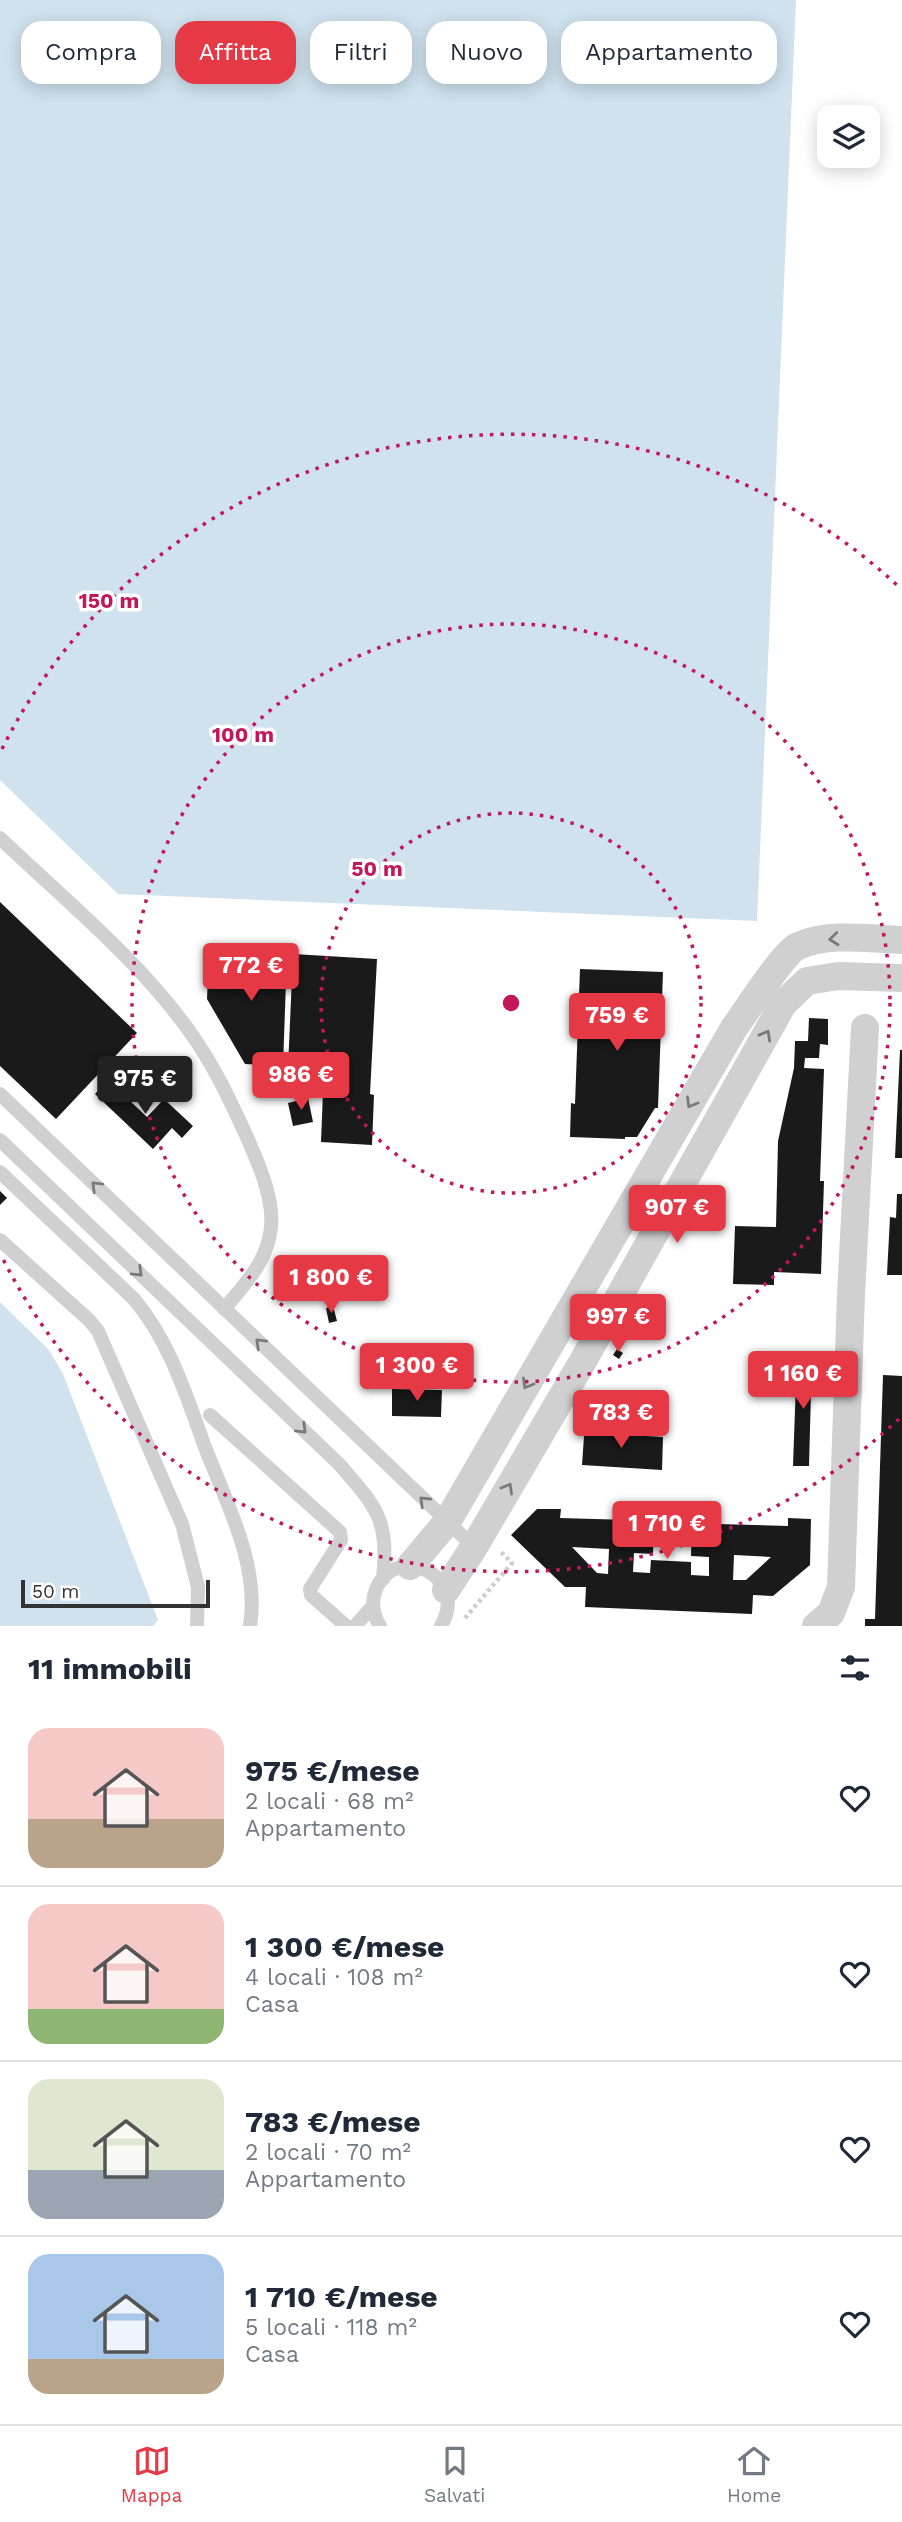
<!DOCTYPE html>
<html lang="it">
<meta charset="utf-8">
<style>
:root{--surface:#fff;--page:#f2f2f3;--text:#1f2937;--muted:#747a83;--line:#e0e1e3;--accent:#e63946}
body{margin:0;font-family:"Work Sans",sans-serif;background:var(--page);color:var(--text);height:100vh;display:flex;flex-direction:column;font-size:26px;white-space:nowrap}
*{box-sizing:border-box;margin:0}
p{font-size:23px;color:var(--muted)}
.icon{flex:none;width:38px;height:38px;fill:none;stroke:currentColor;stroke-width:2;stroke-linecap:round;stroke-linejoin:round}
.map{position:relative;height:1626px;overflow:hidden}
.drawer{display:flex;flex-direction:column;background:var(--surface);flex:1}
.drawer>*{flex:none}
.hud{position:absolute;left:21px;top:21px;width:861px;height:63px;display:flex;gap:14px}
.buttons{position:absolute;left:817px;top:105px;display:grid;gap:14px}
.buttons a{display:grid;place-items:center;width:63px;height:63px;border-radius:14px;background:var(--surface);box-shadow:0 4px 18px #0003;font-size:35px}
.scale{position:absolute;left:21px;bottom:18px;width:189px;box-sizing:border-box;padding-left:7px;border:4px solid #333;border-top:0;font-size:19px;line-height:24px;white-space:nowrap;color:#333;-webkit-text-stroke:5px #fff;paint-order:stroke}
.price{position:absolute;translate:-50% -60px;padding:0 16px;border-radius:7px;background:var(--accent);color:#fff;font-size:23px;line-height:46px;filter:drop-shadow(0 2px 4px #0008)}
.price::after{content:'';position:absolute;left:50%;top:42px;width:21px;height:16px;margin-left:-10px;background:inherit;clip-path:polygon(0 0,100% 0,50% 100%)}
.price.on{background:#222;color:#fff}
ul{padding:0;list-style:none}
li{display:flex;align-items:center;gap:21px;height:175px;padding:0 28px}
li+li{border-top:2px solid var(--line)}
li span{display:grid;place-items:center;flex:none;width:196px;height:140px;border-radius:21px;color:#555}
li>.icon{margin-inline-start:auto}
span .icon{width:84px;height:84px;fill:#fffc;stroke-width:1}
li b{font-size:30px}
h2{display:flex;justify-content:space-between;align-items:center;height:84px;padding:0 28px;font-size:30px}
.tag{padding:0 24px;border-radius:21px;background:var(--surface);box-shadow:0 4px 18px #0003;font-size:24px;line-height:63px}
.tag.on{background:var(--accent);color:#fff}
.tabs{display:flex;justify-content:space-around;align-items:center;height:98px;border-top:2px solid var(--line);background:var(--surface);font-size:19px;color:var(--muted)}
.tabs a{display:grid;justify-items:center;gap:4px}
.tabs .on{color:var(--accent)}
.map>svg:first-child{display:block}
</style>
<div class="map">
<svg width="902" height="1626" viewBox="0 0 902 1626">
<rect width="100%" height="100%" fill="#fff"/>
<g fill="#cfe2ee">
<path d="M 0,0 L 796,0 L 757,921 L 118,894 L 0,780 Z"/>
<path d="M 0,1302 L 49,1350 L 63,1374 L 158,1620 L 153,1626 L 0,1626 Z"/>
</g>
<g fill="#1a1a1a" fill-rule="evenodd">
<path d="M 0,902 L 137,1033 L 56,1119 L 0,1066 Z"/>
<path d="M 209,951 L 287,954 L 283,1066 L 245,1064 L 207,999 Z"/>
<path d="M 293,954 L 377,959 L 370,1094 L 374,1095 L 372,1145 L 321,1142 L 323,1092 L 287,1091 Z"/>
<path d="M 580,969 L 663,972 L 658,1108 L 655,1108 L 637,1137 L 625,1137 L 625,1139 L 570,1137 L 571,1103 L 575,1104 Z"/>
<path d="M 809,1018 L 828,1019 L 828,1045 L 820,1044 L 819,1058 L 805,1058 L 804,1068 L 824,1069 L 820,1181 L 824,1181 L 821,1274 L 774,1272 L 774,1285 L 733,1284 L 735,1226 L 776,1227 L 778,1141 L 794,1068 L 795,1041 L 808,1041 Z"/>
<path d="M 900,1050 L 902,1050 L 902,1158 L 895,1158 Z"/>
<path d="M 108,1080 L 147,1117 L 164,1099 L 193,1126 L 182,1138 L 172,1128 L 153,1149 L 95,1094 Z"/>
<path d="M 308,1098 L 313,1122 L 293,1126 L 288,1103 Z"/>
<path d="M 0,1191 L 7,1198 L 0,1205 Z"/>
<path d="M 897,1194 L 902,1194 L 902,1275 L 887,1275 L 890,1217 L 896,1218 Z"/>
<path d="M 333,1306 L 337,1321 L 329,1323 L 326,1308 Z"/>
<path d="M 617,1349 L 623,1353 L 619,1359 L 613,1355 Z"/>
<path d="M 797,1354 L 812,1355 L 809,1466 L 793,1466 Z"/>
<path d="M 883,1375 L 902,1376 L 902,1626 L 865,1626 L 865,1619 L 875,1619 Z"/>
<path d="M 392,1389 L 442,1390 L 441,1417 L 392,1416 Z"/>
<path d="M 585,1422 L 596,1423 L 596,1433 L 663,1437 L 662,1470 L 582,1465 Z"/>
<path d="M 537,1509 L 561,1509 L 560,1518 L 629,1520 L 629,1512 L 655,1513 L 653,1554 L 634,1553 L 633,1572 L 650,1573 L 651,1560 L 691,1562 L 691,1575 L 709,1576 L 709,1557 L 691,1556 L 692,1515 L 717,1516 L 717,1524 L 788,1526 L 788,1518 L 811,1519 L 810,1565 L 773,1596 L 753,1595 L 752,1614 L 585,1607 L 586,1587 L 565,1587 L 511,1535 ZM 572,1547 L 609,1549 L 608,1574 L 597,1573 ZM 734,1555 L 771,1557 L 746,1580 L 733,1580 Z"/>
</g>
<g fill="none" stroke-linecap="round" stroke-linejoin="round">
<path stroke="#cdcdcd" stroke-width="4.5" stroke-dasharray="3.5 3.5" stroke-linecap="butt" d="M 465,1618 L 512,1563 L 500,1551"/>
<g stroke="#d0d0d0" stroke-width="14">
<path d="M 0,838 C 65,900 138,959 190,1032 C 213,1064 230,1100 246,1135 C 258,1162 274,1198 271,1227 C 268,1261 245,1284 224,1309"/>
<path d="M 0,1094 L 474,1547"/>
<path d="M 0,1140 L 340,1465 C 377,1508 389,1519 383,1579"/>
<path d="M 0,1172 L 134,1299 C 170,1342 186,1395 205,1447 C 226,1502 260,1565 250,1626"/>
<path d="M 0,1240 L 89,1320 L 98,1331 L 182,1524 L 198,1587 L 197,1626"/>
<path d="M 210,1415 L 340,1532 L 341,1540 L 310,1589 L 311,1595 L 346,1626"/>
<path d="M 355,1626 L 373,1606"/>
<path d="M 380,1626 C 373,1615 371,1602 376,1589 C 397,1541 470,1576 441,1626"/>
</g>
<g stroke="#d0d0d0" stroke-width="28">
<path d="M 410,1566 L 447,1522 L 734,1028 C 746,1012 783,953 798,946 C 830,932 869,939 902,940"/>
<path d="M 446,1590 L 474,1547 L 583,1361 L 783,1004 L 807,981 L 838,976 L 902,978"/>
<path d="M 816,1626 L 831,1613 L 841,1587 L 851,1294 L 865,1028"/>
</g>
</g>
<defs><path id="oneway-chevron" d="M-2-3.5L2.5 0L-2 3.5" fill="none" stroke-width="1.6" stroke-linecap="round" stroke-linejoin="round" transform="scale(1.75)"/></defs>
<g stroke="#7a7a7a">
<use href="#oneway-chevron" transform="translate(834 939) rotate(174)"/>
<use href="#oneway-chevron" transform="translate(766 1035) rotate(-61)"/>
<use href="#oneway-chevron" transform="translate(691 1103) rotate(120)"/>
<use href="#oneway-chevron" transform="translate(96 1186) rotate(-136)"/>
<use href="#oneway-chevron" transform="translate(138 1272) rotate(44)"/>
<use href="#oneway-chevron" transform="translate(260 1343) rotate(-136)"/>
<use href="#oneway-chevron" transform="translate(527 1384) rotate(120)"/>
<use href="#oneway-chevron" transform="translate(302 1429) rotate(44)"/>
<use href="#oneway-chevron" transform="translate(508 1488) rotate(-60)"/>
<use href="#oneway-chevron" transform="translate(424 1501) rotate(-136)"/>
</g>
<g fill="none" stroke="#c2185b" stroke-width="3.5" stroke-dasharray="3.5 7">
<circle cx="511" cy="1003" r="190"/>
<circle cx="511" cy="1003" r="379"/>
<path d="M899 1419A569 569 0 0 1 2 1257M2 749A569 569 0 0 1 899 587"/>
</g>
<circle cx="511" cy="1003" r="10" fill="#c2185b" stroke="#fff" stroke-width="3.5"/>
<g font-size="21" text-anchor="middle" font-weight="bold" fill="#c2185b" stroke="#fff" stroke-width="7" stroke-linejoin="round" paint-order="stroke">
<text x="109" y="608">150 m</text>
<text x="243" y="742">100 m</text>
<text x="377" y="876">50 m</text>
</g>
</svg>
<div class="buttons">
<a><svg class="icon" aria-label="layers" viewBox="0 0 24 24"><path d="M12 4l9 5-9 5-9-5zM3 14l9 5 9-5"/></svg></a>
</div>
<div class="scale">50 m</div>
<b class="price" style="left:251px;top:1003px">772 €</b>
<b class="price" style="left:617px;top:1053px">759 €</b>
<b class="price" style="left:301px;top:1112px">986 €</b>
<b class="price on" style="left:145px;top:1116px">975 €</b>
<b class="price" style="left:677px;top:1245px">907 €</b>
<b class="price" style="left:331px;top:1315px">1 800 €</b>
<b class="price" style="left:618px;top:1354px">997 €</b>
<b class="price" style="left:417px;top:1403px">1 300 €</b>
<b class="price" style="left:803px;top:1411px">1 160 €</b>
<b class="price" style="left:621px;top:1450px">783 €</b>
<b class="price" style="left:667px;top:1561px">1 710 €</b>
<div class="hud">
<a class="tag">Compra</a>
<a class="tag on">Affitta</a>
<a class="tag">Filtri</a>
<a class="tag">Nuovo</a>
<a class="tag">Appartamento</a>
</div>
</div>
<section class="drawer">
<h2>11 immobili<svg class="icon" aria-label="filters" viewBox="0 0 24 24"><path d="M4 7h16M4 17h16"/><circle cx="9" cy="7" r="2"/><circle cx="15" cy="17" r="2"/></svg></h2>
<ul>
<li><span style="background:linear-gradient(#f6c9c9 65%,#b9a48a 0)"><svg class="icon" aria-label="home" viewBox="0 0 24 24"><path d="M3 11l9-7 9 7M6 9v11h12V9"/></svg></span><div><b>975 €/mese</b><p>2 locali · 68 m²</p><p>Appartamento</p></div><svg class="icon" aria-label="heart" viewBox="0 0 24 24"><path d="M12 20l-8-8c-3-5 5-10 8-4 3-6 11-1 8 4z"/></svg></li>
<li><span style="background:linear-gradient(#f6c9c9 75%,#8fb573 0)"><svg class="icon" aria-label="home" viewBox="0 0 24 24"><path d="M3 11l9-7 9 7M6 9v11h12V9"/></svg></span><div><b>1 300 €/mese</b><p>4 locali · 108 m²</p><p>Casa</p></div><svg class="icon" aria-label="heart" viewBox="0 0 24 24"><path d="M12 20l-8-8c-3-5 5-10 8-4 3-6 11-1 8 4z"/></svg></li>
<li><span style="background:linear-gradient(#dfe7d0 65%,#9aa5b1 0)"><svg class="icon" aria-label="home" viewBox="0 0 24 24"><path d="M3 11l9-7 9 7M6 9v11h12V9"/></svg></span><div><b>783 €/mese</b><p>2 locali · 70 m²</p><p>Appartamento</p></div><svg class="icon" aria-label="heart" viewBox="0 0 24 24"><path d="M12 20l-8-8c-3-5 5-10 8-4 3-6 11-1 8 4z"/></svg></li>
<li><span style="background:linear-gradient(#a9c7e8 75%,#b9a48a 0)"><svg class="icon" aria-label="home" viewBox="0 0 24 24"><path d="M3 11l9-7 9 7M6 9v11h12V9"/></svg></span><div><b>1 710 €/mese</b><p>5 locali · 118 m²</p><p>Casa</p></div><svg class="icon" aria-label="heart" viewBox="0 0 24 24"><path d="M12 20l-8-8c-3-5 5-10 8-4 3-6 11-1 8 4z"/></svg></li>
</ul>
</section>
<nav class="tabs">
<a class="on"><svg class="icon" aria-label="map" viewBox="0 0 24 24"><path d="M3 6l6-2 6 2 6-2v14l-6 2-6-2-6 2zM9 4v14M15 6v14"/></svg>Mappa</a>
<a><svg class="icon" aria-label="saved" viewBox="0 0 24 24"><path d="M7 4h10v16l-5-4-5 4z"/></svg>Salvati</a>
<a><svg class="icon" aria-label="home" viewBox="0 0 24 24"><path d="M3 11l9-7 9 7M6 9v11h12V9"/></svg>Home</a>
</nav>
